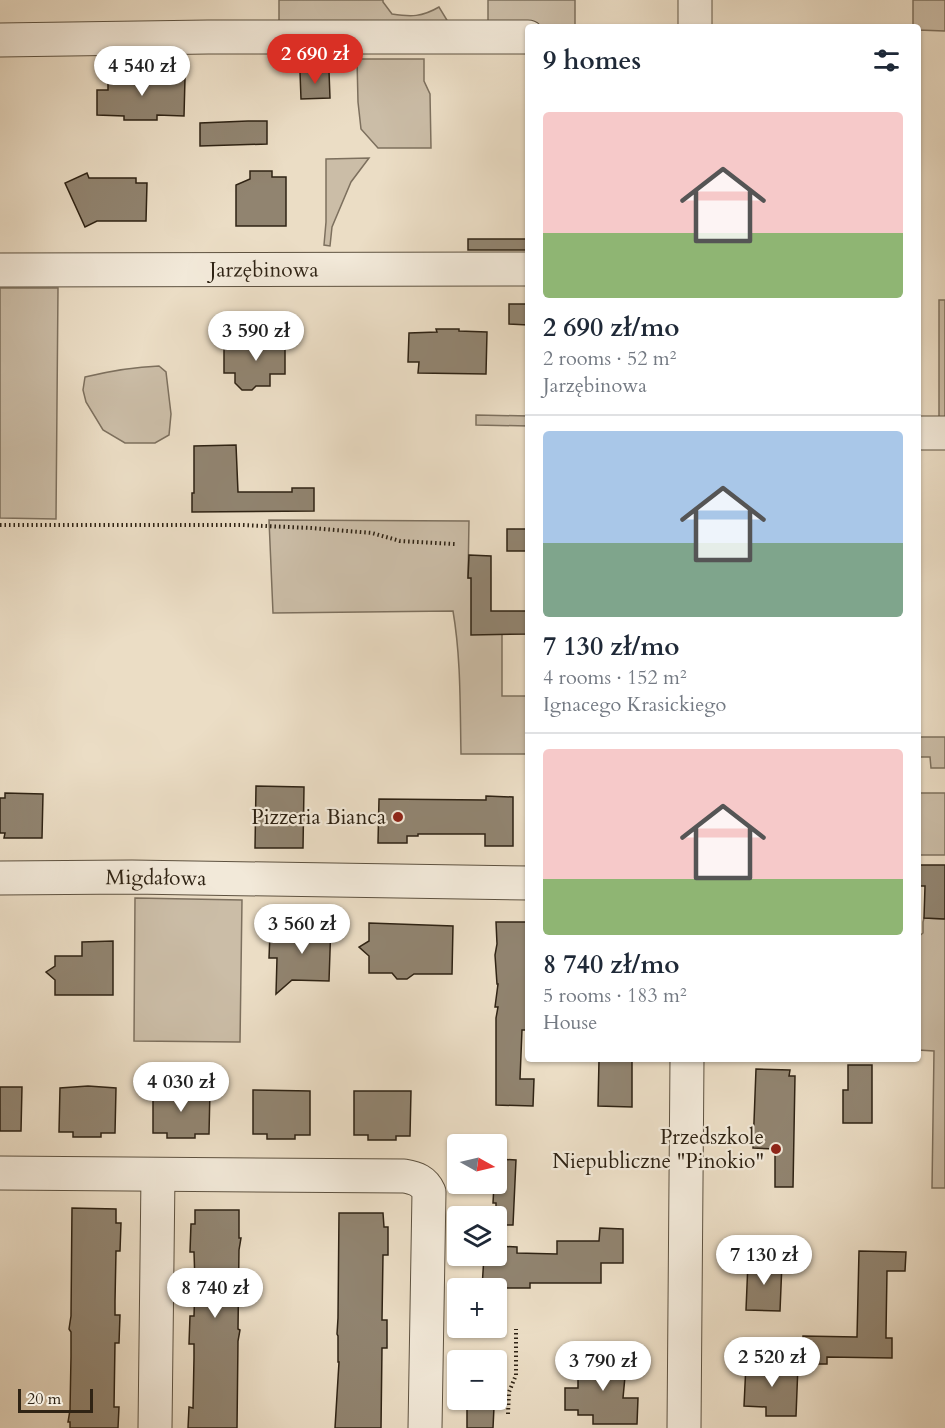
<!DOCTYPE html>
<meta charset="utf-8">
<style>
:root{--surface:#fff;--page:#f2f2f3;--text:#1f2937;--muted:#747a83;--line:#e0e1e3;--accent:#d93025}
body{margin:0;font-family:Cardo,serif;background:var(--page);color:var(--text);height:100vh;display:flex;flex-direction:column;font-size:22px;white-space:nowrap}
*{box-sizing:border-box;margin:0}
p{font-size:20px;color:var(--muted)}
.icon{flex:none;width:33px;height:33px;fill:none;stroke:currentColor;stroke-width:2;stroke-linecap:round;stroke-linejoin:round}
.map{position:relative;flex:1;overflow:hidden}
.sheet{position:absolute;left:525px;top:24px;width:396px;height:1038px;display:flex;flex-direction:column;background:var(--surface);border-radius:6px;box-shadow:0 2px 4px #0004}
.sheet>*{flex:none}
.needle{width:39px;rotate:98deg}
.buttons{position:absolute;left:447px;top:1134px;display:grid;gap:12px}
.buttons a{display:grid;place-items:center;width:60px;height:60px;border-radius:6px;background:var(--surface);box-shadow:0 2px 4px #0004;font-size:30px}
.scale{position:absolute;left:18px;bottom:15px;width:75px;box-sizing:border-box;padding-left:6px;border:3px solid #2f2314;border-top:0;font-size:16px;line-height:21px;white-space:nowrap;color:#2f2314;-webkit-text-stroke:4px #f2e9d9;paint-order:stroke}
.price{position:absolute;translate:-50% -51px;padding:0 14px;border-radius:21px;background:#fff;color:#222;font-size:20px;line-height:39px;filter:drop-shadow(0 2px 3px #0008)}
.price::after{content:'';position:absolute;left:50%;top:36px;width:18px;height:14px;margin-left:-9px;background:inherit;clip-path:polygon(0 0,100% 0,50% 100%)}
.price.on{background:var(--accent);color:#fff}
ul{padding:0;list-style:none}
li{display:grid;align-content:center;gap:12px;height:318px;padding:0 18px}
li+li{border-top:2px solid var(--line)}
li span{display:grid;place-items:center;height:186px;border-radius:6px;color:#555}
li>.icon{margin-inline-start:auto}
span .icon{width:108px;height:108px;fill:#fffc;stroke-width:1}
li b{font-size:26px}
h2{display:flex;justify-content:space-between;align-items:center;height:72px;padding:0 18px;font-size:26px}
.map>svg:first-child{display:block}
</style>
<div class="map">
<svg width="945" height="1428" viewBox="0 0 945 1428">
<rect width="100%" height="100%" fill="#ebddc5"/>
<filter id="stains"><feTurbulence type="fractalNoise" baseFrequency=".00333" numOctaves="4"/><feColorMatrix values="0 0 0 0 .2 0 0 0 0 .09 0 0 0 0 .02 0 0 0 .5 -.17"/></filter>
<radialGradient id="worn" r=".72"><stop offset=".6" stop-color="#630" stop-opacity="0"/><stop offset="1" stop-color="#630" stop-opacity=".3"/></radialGradient>
<g fill="#cbbda7" stroke="#7d705e" stroke-width="1.5">
<path d="M 279,0 L 383,0 L 383,2 L 392,14 C 411,17 422,17 439,7 L 453,30 L 279,28 Z"/>
<path d="M 488,0 L 575,0 L 575,27 L 528,27 L 488,29 Z"/>
<path d="M 913,0 L 945,0 L 945,31 L 918,30 L 918,27 L 913,27 Z"/>
<path d="M 357,59 L 424,59 L 424,81 L 430,94 L 431,148 L 378,148 L 361,129 L 358,102 Z"/>
<path d="M 369,158 L 351,182 L 332,227 L 330,246 L 324,245 L 326,222 L 326,159 Z"/>
<path d="M 0,288 L 58,288 L 56,519 L 0,518 Z"/>
<rect x="939" y="300" width="6" height="117"/>
<path d="M 159,366 L 166,372 L 171,414 L 169,435 L 155,443 L 125,443 L 103,430 L 86,402 L 83,390 L 85,377 C 110,371 133,367 159,366 Z"/>
<path d="M 476,415 L 528,416 L 528,426 L 476,425 Z"/>
<path d="M 269,520 L 469,521 L 468,578 L 471,578 L 502,634 L 502,696 L 528,696 L 528,754 L 461,754 C 460,706 461,658 453,611 L 273,613 Z"/>
<path d="M 918,737 L 945,737 L 945,768 L 931,768 L 930,757 L 918,757 Z"/>
<rect x="918" y="793" width="27" height="62"/>
<path d="M 135,898 L 242,900 L 240,1042 L 134,1041 Z"/>
<path d="M 924,918 L 945,919 L 945,1188 L 932,1188 L 934,1051 L 918,1050 L 918,937 L 923,933 L 923,922 Z"/>
</g>
<g fill="#918470" stroke="#2f2314" stroke-width="1.5">
<path d="M 329,71 L 330,98 L 301,99 L 300,72 Z"/>
<path d="M 119,73 L 143,73 L 143,78 L 185,78 L 184,116 L 157,115 L 157,120 L 124,120 L 124,116 L 97,115 L 97,90 L 108,90 L 108,78 L 119,78 Z"/>
<path d="M 248,121 L 267,121 L 267,144 L 200,146 L 200,123 Z"/>
<path d="M 250,171 L 272,171 L 272,177 L 286,177 L 286,226 L 236,226 L 236,185 L 250,179 Z"/>
<path d="M 87,173 L 89,178 L 136,178 L 136,183 L 147,183 L 146,221 L 97,221 L 85,227 L 65,183 Z"/>
<rect x="468" y="239" width="60" height="11"/>
<path d="M 509,304 L 528,304 L 528,325 L 509,324 Z"/>
<path d="M 436,329 L 459,329 L 459,331 L 487,332 L 486,374 L 418,373 L 419,362 L 408,362 L 409,333 L 437,332 Z"/>
<path d="M 260,334 L 285,335 L 285,374 L 270,374 L 270,386 L 256,386 L 252,390 L 242,390 L 235,383 L 235,373 L 224,373 L 224,346 L 260,346 Z"/>
<path d="M 236,445 L 238,492 L 292,492 L 292,488 L 314,488 L 314,511 L 192,512 L 192,493 L 194,493 L 194,446 Z"/>
<rect x="507" y="529" width="21" height="22"/>
<path d="M 469,555 L 491,556 L 491,611 L 528,611 L 528,634 L 471,635 L 471,578 L 468,578 Z"/>
<path d="M 256,786 L 304,787 L 303,848 L 255,848 Z"/>
<path d="M 5,793 L 43,794 L 42,838 L 4,838 L 5,833 L 0,833 L 0,798 L 5,798 Z"/>
<path d="M 486,796 L 513,797 L 513,846 L 485,846 L 485,834 L 418,834 L 418,836 L 407,836 L 407,843 L 378,843 L 379,799 L 486,800 Z"/>
<path d="M 918,865 L 945,865 L 945,919 L 924,918 L 925,886 L 918,886 Z"/>
<path d="M 306,922 L 331,923 L 329,981 L 292,980 L 276,994 L 277,958 L 269,958 L 270,933 L 306,935 Z"/>
<path d="M 496,922 L 528,922 L 528,1030 L 522,1030 L 520,1079 L 534,1079 L 533,1106 L 496,1105 L 496,1018 L 498,1007 L 495,1007 L 498,984 L 497,984 L 495,955 L 497,944 Z"/>
<path d="M 369,923 L 453,926 L 452,974 L 414,974 L 407,979 L 397,979 L 392,973 L 369,973 L 369,956 L 359,947 L 369,941 Z"/>
<path d="M 113,941 L 113,995 L 55,995 L 55,980 L 46,972 L 55,966 L 55,956 L 82,956 L 82,942 Z"/>
<path d="M 599,1060 L 632,1061 L 632,1107 L 598,1106 Z"/>
<path d="M 848,1065 L 872,1065 L 872,1123 L 843,1123 L 843,1090 L 848,1090 Z"/>
<path d="M 756,1069 L 790,1070 L 789,1076 L 795,1076 L 793,1187 L 775,1187 L 775,1149 L 753,1148 Z"/>
<path d="M 88,1086 L 116,1088 L 115,1133 L 101,1133 L 101,1137 L 73,1137 L 73,1132 L 59,1132 L 60,1088 Z"/>
<path d="M 0,1087 L 22,1087 L 21,1131 L 0,1131 Z"/>
<path d="M 153,1089 L 210,1090 L 209,1134 L 195,1134 L 195,1138 L 167,1138 L 167,1133 L 153,1133 Z"/>
<path d="M 253,1090 L 310,1091 L 310,1135 L 295,1135 L 295,1139 L 267,1139 L 267,1134 L 253,1134 Z"/>
<path d="M 354,1091 L 411,1091 L 410,1136 L 396,1136 L 396,1140 L 368,1140 L 368,1135 L 354,1135 Z"/>
<path d="M 496,1159 L 516,1160 L 513,1225 L 496,1225 L 496,1203 L 493,1203 L 494,1184 L 496,1184 Z"/>
<path d="M 72,1208 L 116,1209 L 116,1223 L 121,1223 L 120,1251 L 116,1251 L 115,1301 L 115,1315 L 120,1315 L 119,1343 L 115,1343 L 114,1407 L 119,1407 L 118,1428 L 70,1428 L 70,1422 L 68,1422 L 70,1410 L 71,1357 L 71,1332 L 69,1329 L 71,1316 Z"/>
<path d="M 195,1210 L 239,1210 L 239,1238 L 241,1238 L 239,1250 L 238,1329 L 240,1330 L 238,1341 L 237,1428 L 188,1428 L 189,1407 L 193,1408 L 194,1358 L 194,1344 L 189,1344 L 190,1316 L 194,1316 L 195,1283 L 194,1252 L 190,1252 L 191,1224 L 195,1224 Z"/>
<path d="M 339,1213 L 383,1213 L 384,1227 L 388,1227 L 388,1255 L 383,1255 L 382,1320 L 387,1320 L 387,1348 L 382,1348 L 381,1428 L 335,1428 L 339,1362 L 338,1362 L 338,1336 L 337,1334 L 338,1318 Z"/>
<path d="M 600,1228 L 623,1229 L 623,1263 L 601,1263 L 601,1283 L 530,1283 L 530,1288 L 482,1288 L 484,1256 L 496,1256 L 496,1246 L 517,1247 L 517,1253 L 557,1254 L 557,1241 L 599,1241 Z"/>
<path d="M 859,1251 L 906,1252 L 905,1271 L 887,1271 L 886,1333 L 886,1338 L 892,1338 L 892,1358 L 827,1357 L 827,1364 L 802,1364 L 803,1336 L 857,1337 Z"/>
<path d="M 748,1262 L 782,1263 L 780,1311 L 746,1310 Z"/>
<path d="M 583,1355 L 627,1355 L 623,1398 L 638,1398 L 637,1424 L 593,1424 L 593,1415 L 578,1415 L 578,1410 L 565,1410 L 565,1388 L 578,1388 L 578,1374 L 583,1374 Z"/>
<path d="M 746,1364 L 798,1365 L 796,1416 L 766,1416 L 766,1407 L 744,1406 Z"/>
<path d="M 467,1407 L 494,1407 L 493,1428 L 467,1428 Z"/>
</g>
<g fill="none" stroke-linecap="round" stroke-linejoin="round">
<g stroke="#5e5240" stroke-width="35">
<g id="minor">
<path d="M 695,27 L 695,0"/>
<path d="M 0,40 L 208,37 L 528,37"/>
<path id="s1" d="M 0,270 L 528,269"/>
<path d="M 918,433 L 945,433"/>
<path id="s2" d="M 0,878 L 132,877 L 528,883"/>
<path d="M 0,1173 L 404,1176 C 416,1178 424,1181 429,1192 L 425,1428"/>
<path d="M 155,1428 L 158,1175"/>
<path d="M 684,1428 L 687,1059"/>
</g>
</g>
<g stroke="#2f2314" stroke-width="4" stroke-dasharray="1.5 3" stroke-linecap="butt">
<path d="M 0,525 L 242,525 L 311,528 L 372,533 L 400,541 L 455,544"/>
<path d="M 508,1414 L 509,1392 L 516,1375 L 516,1329"/>
</g>
<use href="#minor" stroke="#f2e9d9" stroke-width="33"/>
</g>
<g fill="#8f2418" stroke="#f2e9d9" stroke-width="2">
<circle cx="398" cy="817" r="6"/>
<circle cx="776" cy="1149" r="6"/>
</g>
<g text-anchor="middle" dominant-baseline="central" stroke-width="4.5" stroke-linejoin="round" paint-order="stroke">
<g font-size="21" fill="#2f2314" stroke="#f2e9d9">
<text stroke="none"><textPath href="#s1" startOffset="264">Jarzębinowa</textPath></text>
<text stroke="none"><textPath href="#s2" startOffset="156">Migdałowa</textPath></text>
</g>
<g font-size="21" fill="#2f2314" stroke="#f2e9d9" text-anchor="end">
<text x="386" y="817">Pizzeria Bianca</text>
<text x="764" y="1137">Przedszkole<tspan x="764" dy="24">Niepubliczne "Pinokio"</tspan></text>
</g>
</g>
<rect width="100%" height="100%" filter="url(#stains)"/>
<rect width="100%" height="100%" fill="url(#worn)"/>
</svg>
<div class="buttons">
<a><svg class="needle" viewBox="-14 -14 28 28"><path d="M0-13l5 13h-10z" fill="#e53935"/><path d="M0 13l5-13h-10z" fill="#747a83"/></svg></a>
<a><svg class="icon" aria-label="layers" viewBox="0 0 24 24"><path d="M12 4l9 5-9 5-9-5zM3 14l9 5 9-5"/></svg></a>
<a>+</a>
<a>−</a>
</div>
<div class="scale">20 m</div>
<b class="price on" style="left:315px;top:85px">2 690 zł</b>
<b class="price" style="left:142px;top:97px">4 540 zł</b>
<b class="price" style="left:256px;top:362px">3 590 zł</b>
<b class="price" style="left:302px;top:955px">3 560 zł</b>
<b class="price" style="left:181px;top:1113px">4 030 zł</b>
<b class="price" style="left:764px;top:1286px">7 130 zł</b>
<b class="price" style="left:215px;top:1319px">8 740 zł</b>
<b class="price" style="left:772px;top:1388px">2 520 zł</b>
<b class="price" style="left:603px;top:1392px">3 790 zł</b>
<section class="sheet">
<h2>9 homes<svg class="icon" aria-label="filters" viewBox="0 0 24 24"><path d="M4 7h16M4 17h16"/><circle cx="9" cy="7" r="2"/><circle cx="15" cy="17" r="2"/></svg></h2>
<ul>
<li><span style="background:linear-gradient(#f6c9c9 65%,#8fb573 0)"><svg class="icon" aria-label="home" viewBox="0 0 24 24"><path d="M3 11l9-7 9 7M6 9v11h12V9"/></svg></span><div><b>2 690 zł/mo</b><p>2 rooms · 52 m²</p><p>Jarzębinowa</p></div></li>
<li><span style="background:linear-gradient(#a9c7e8 60%,#7fa58c 0)"><svg class="icon" aria-label="home" viewBox="0 0 24 24"><path d="M3 11l9-7 9 7M6 9v11h12V9"/></svg></span><div><b>7 130 zł/mo</b><p>4 rooms · 152 m²</p><p>Ignacego Krasickiego</p></div></li>
<li><span style="background:linear-gradient(#f6c9c9 70%,#8fb573 0)"><svg class="icon" aria-label="home" viewBox="0 0 24 24"><path d="M3 11l9-7 9 7M6 9v11h12V9"/></svg></span><div><b>8 740 zł/mo</b><p>5 rooms · 183 m²</p><p>House</p></div></li>
</ul>
</section>
</div>
